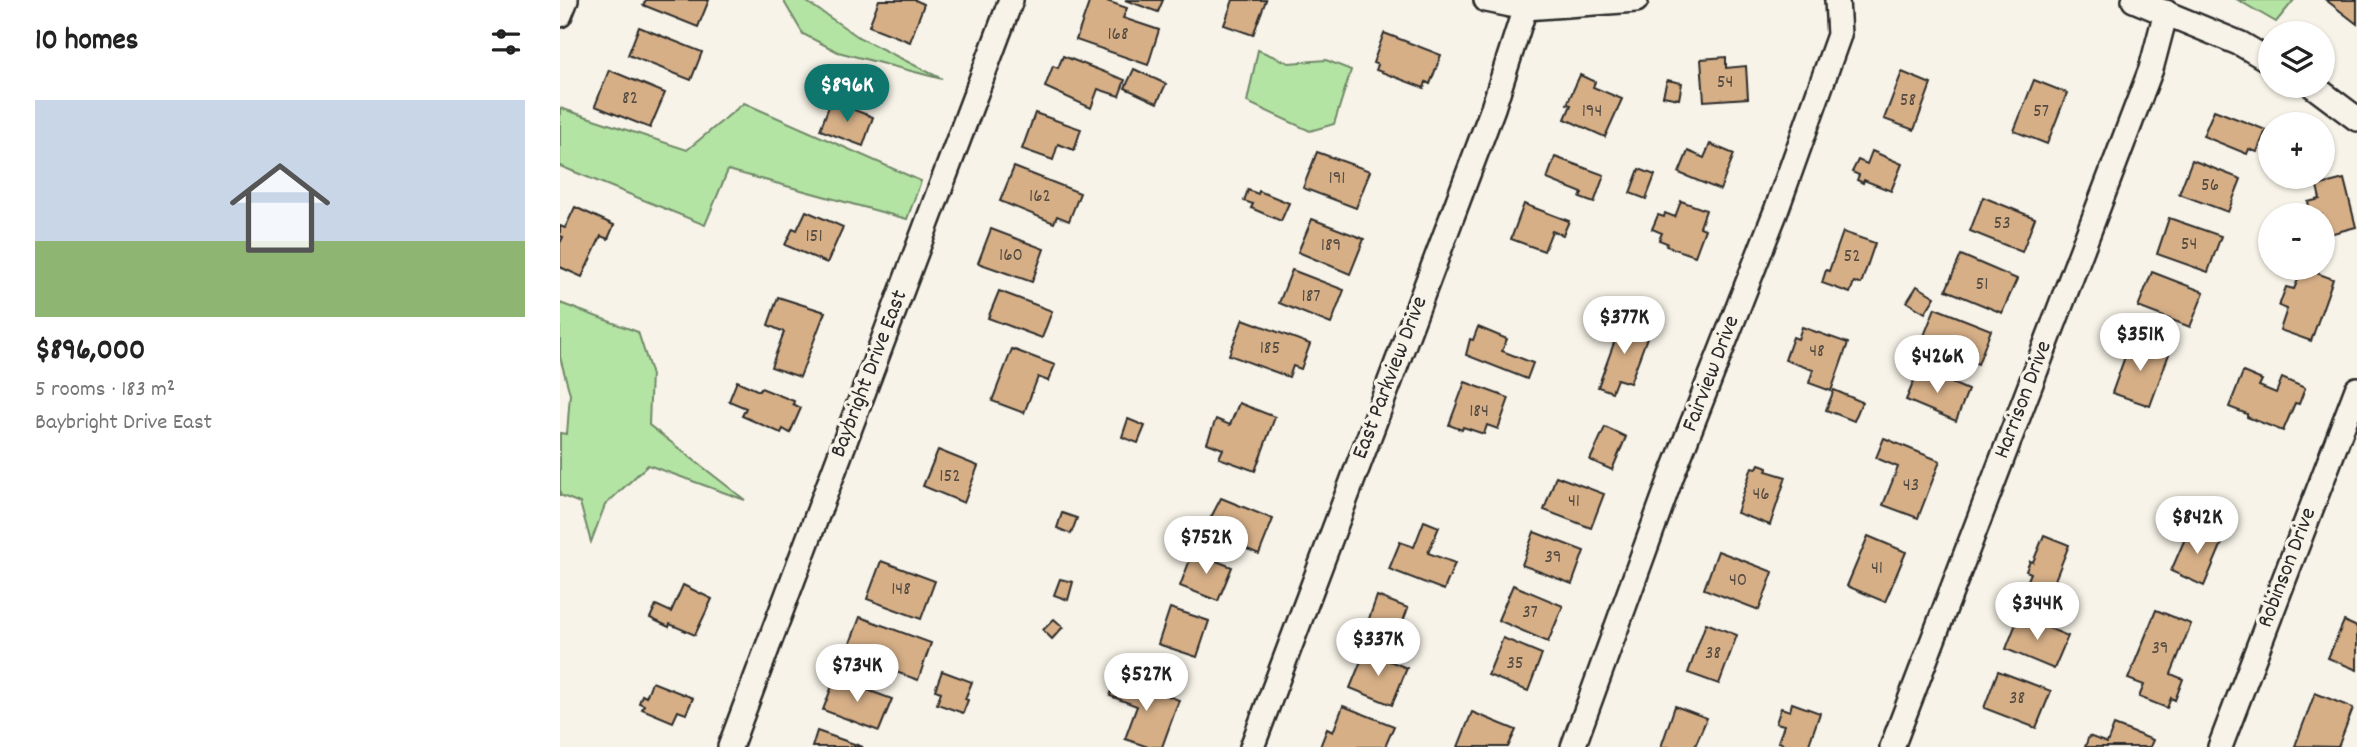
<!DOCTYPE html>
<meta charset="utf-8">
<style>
:root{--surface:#fff;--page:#f6f6f6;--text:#222;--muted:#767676;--accent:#0f766e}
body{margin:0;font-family:Dekko,sans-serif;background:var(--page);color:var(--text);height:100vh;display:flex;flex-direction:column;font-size:26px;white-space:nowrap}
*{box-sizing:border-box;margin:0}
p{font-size:23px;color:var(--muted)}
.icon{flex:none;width:38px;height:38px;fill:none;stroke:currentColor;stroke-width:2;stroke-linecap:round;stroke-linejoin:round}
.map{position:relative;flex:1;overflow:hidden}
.sheet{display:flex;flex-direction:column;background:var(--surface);width:560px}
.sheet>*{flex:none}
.controls{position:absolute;left:1698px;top:21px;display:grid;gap:14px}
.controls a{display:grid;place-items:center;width:77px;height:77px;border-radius:50%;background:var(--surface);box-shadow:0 2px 5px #0004;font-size:35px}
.price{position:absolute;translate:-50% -60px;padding:0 16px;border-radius:24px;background:#fff;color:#222;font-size:23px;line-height:46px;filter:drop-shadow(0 2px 4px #0008)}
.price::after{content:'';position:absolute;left:50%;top:42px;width:21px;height:16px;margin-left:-10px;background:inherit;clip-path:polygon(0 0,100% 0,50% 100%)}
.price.on{background:var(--accent);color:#fff}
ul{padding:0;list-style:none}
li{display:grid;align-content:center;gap:14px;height:371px;padding:0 35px}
li span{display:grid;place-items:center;height:217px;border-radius:0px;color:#555}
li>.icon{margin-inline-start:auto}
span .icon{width:126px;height:126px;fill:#fffc;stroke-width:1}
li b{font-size:30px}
h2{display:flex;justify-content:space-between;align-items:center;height:84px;padding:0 35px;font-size:30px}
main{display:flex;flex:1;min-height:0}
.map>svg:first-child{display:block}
</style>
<main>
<section class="sheet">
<h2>10 homes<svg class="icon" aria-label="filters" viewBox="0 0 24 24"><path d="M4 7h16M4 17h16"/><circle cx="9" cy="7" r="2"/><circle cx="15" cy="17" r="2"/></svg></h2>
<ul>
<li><span style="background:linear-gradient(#c9d6e8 65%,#8fb573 0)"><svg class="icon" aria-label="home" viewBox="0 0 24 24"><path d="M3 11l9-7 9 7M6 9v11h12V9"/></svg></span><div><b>$896,000</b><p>5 rooms · 183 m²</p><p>Baybright Drive East</p></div></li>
</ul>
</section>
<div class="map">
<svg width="1797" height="747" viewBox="0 0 1797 747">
<rect width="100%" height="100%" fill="#f7f3e8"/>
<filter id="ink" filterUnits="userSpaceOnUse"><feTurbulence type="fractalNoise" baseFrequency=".0143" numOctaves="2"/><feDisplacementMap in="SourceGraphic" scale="14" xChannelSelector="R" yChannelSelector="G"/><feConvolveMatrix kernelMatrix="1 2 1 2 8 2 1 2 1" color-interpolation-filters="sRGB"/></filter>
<g filter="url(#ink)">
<g fill="#b4e4a4" stroke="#708868" stroke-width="2">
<path d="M 223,0 L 244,0 L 300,38 L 382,79 L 278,52 L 243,34 Z"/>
<path d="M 1678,0 L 1734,0 L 1716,22 Z"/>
<path d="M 698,50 L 729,63 L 766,60 L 791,70 L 774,124 L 750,131 L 687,102 Z"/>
<path d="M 184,103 L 361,181 L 347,219 L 168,170 L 145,225 L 0,166 L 0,108 L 127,150 Z"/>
<path d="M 0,303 L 78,332 L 91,372 L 89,425 L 185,500 L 88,465 L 45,505 L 31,542 L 20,503 L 0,495 L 0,433 L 7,434 L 10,394 L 0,357 Z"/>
</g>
<g fill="#d6af87" stroke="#2b2b2b" stroke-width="2">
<path d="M 86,0 L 149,0 L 138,27 L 83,5 Z"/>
<path d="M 319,0 L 355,0 L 364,4 L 350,42 L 309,26 Z"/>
<path d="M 530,0 L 544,0 L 567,8 L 563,18 L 599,30 L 588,65 L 516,40 Z"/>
<path d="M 565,0 L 603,0 L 598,12 Z"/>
<path d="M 673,0 L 706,0 L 693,35 L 664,25 Z"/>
<path d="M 1766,0 L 1797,0 L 1797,24 Z"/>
<path d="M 79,27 L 142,52 L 131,80 L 68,55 Z"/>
<path d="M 824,33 L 881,55 L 870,84 L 866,82 L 864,88 L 816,70 L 818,65 L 813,63 Z"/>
<path d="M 503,56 L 565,80 L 559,96 L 538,89 L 531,108 L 485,87 L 493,66 L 498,68 Z"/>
<path d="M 1166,57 L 1166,68 L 1186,66 L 1188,98 L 1144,101 L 1141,59 Z"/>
<path d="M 574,69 L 606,84 L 597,103 L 565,88 Z"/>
<path d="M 49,70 L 105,93 L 90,128 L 35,106 Z"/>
<path d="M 1342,72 L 1371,84 L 1354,130 L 1324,119 Z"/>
<path d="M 1020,75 L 1035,82 L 1033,87 L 1062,99 L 1045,137 L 1005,119 L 1011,105 L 1007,104 Z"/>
<path d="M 1107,80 L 1122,83 L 1119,99 L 1103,96 Z"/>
<path d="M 1474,80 L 1507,93 L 1487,144 L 1454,131 Z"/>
<path d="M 271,101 L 313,117 L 303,146 L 260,130 Z"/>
<path d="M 1654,110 L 1706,130 L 1697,152 L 1689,149 L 1687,154 L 1643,136 Z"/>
<path d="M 475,113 L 521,129 L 514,150 L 498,144 L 493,160 L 462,149 Z"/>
<path d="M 1150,144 L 1174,154 L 1160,190 L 1119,173 L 1128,151 L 1144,158 Z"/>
<path d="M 1312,151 L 1342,164 L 1331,191 L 1304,180 L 1303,183 L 1297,180 L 1299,175 L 1292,172 L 1298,160 L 1307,164 Z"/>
<path d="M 757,152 L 810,171 L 796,208 L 743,188 Z"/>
<path d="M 995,157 L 1044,175 L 1034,203 L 1020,198 L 1022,193 L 987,179 Z"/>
<path d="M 1632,160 L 1681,179 L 1668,212 L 1619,194 Z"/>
<path d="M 454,167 L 520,193 L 509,221 L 497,216 L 494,223 L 440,201 Z"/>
<path d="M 1079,169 L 1095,175 L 1086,199 L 1070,193 Z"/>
<path d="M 1784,179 L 1796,227 L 1762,236 L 1762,215 L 1751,215 L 1748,202 L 1760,199 L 1757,186 Z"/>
<path d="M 688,190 L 698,194 L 699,191 L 729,203 L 721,221 L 691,208 L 693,204 L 684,201 Z"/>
<path d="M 1423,197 L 1475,218 L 1462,252 L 1410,231 Z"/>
<path d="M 1121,201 L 1146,210 L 1140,227 L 1145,229 L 1135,256 L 1106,246 L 1107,243 L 1099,240 L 1102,233 L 1092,229 L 1098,215 L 1104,217 L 1105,213 L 1115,217 Z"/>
<path d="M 964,204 L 1009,221 L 1003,235 L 992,231 L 984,251 L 951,239 Z"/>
<path d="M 15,207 L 54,225 L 48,239 L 41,236 L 22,277 L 0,267 L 0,243 L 3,237 L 0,236 L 0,226 L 5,228 Z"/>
<path d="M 246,211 L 283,227 L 267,263 L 225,245 L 233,228 L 237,230 Z"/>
<path d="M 1609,218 L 1661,236 L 1648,272 L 1597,254 Z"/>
<path d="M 752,219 L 804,239 L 790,274 L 738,252 Z"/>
<path d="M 431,229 L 484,249 L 472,282 L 418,263 Z"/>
<path d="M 1283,232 L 1315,243 L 1301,284 L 1294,282 L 1290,293 L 1262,283 L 1266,270 L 1269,271 Z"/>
<path d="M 1401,255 L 1457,279 L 1442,313 L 1386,290 Z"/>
<path d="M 1743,268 L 1773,279 L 1751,341 L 1720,330 L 1727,309 L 1719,306 L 1726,287 L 1734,289 Z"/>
<path d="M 732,270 L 784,290 L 771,324 L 719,303 Z"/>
<path d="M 1592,272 L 1644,292 L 1630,327 L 1578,307 Z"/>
<path d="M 1357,286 L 1375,297 L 1365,313 L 1347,302 Z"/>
<path d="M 439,291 L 492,311 L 482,338 L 428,318 Z"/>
<path d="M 218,297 L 265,312 L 240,377 L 211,367 L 224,332 L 208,325 Z"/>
<path d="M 1375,308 L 1431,330 L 1418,364 L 1362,341 Z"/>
<path d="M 683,319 L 750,344 L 741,369 L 733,366 L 729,377 L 669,355 Z"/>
<path d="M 1062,321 L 1089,332 L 1070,383 L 1057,379 L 1052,392 L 1038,387 Z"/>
<path d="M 918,327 L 947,339 L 942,351 L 973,363 L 967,379 L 906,355 L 910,339 L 913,340 Z"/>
<path d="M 1242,327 L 1288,343 L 1271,391 L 1249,383 L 1253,370 L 1225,360 L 1233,337 L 1238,339 Z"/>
<path d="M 1571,340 L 1609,354 L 1590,406 L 1552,393 Z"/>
<path d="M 452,349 L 495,365 L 488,381 L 478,377 L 464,413 L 432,401 Z"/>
<path d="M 1359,369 L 1408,390 L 1396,421 L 1346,400 Z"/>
<path d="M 1683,372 L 1702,380 L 1699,386 L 1716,393 L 1722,378 L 1745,388 L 1739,404 L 1735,403 L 1723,431 L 1687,417 L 1687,414 L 1669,407 Z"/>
<path d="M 177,381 L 199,391 L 201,388 L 234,401 L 233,404 L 241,408 L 230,433 L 223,429 L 221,433 L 182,416 L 186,408 L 169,401 Z"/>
<path d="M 905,382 L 949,398 L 938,429 L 927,425 L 924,434 L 903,427 L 902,430 L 889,425 Z"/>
<path d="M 1274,390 L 1302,402 L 1294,421 L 1266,410 Z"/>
<path d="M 679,403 L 715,417 L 695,471 L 659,458 L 663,449 L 647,443 L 656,419 L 670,425 Z"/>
<path d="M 568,419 L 585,426 L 578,443 L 562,437 Z"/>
<path d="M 1045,427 L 1066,437 L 1052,470 L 1030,460 Z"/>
<path d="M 1324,438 L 1380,461 L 1358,518 L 1323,505 L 1338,467 L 1316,458 Z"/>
<path d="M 378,450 L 418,466 L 404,503 L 363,486 Z"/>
<path d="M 1199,464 L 1208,467 L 1206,471 L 1226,477 L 1210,525 L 1177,513 L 1192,467 L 1197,468 Z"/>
<path d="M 996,476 L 1044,494 L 1031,528 L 984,510 Z"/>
<path d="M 661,498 L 713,519 L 699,554 L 648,533 L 651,524 L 648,523 Z"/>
<path d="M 502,513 L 517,518 L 511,534 L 497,528 Z"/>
<path d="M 864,521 L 879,527 L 868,553 L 895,563 L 884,590 L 829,569 L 840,542 L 854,547 Z"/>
<path d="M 1630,527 L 1663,541 L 1644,586 L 1611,571 Z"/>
<path d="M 974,532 L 1024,551 L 1012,584 L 962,565 Z"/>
<path d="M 1484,535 L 1509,545 L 1485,605 L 1461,596 L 1471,573 L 1466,571 L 1470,561 L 1473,562 Z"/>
<path d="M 1308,536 L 1346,552 L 1325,602 L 1287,586 Z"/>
<path d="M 1158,551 L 1213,572 L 1199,610 L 1144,589 Z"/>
<path d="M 633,552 L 672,567 L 658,601 L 620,586 Z"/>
<path d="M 321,561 L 375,581 L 361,619 L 307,599 Z"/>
<path d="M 500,579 L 513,582 L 508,600 L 494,595 Z"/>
<path d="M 123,585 L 152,599 L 135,635 L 110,624 L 109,627 L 90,618 L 96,605 L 111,612 Z"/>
<path d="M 953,585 L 1003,606 L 988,642 L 938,620 Z"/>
<path d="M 817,596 L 848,608 L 840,629 L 854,634 L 849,649 L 804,633 Z"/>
<path d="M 610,608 L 649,621 L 637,657 L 598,644 Z"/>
<path d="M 1596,610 L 1631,624 L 1611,674 L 1623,679 L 1615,700 L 1611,698 L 1607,708 L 1579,697 L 1584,685 L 1568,679 Z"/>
<path d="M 1459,616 L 1508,636 L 1494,669 L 1446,649 Z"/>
<path d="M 300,617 L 371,643 L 358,680 L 286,654 Z"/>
<path d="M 494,619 L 503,627 L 492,639 L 483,630 Z"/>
<path d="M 1784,621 L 1797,627 L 1797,670 L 1768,658 Z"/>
<path d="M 1146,623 L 1177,635 L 1159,684 L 1128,673 Z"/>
<path d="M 943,638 L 982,654 L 968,691 L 928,675 Z"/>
<path d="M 805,651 L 847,668 L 832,705 L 790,688 Z"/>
<path d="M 382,671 L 412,682 L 405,699 L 408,700 L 403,713 L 377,704 L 381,692 L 375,690 Z"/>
<path d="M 1438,671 L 1491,691 L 1476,728 L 1424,708 Z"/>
<path d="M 557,677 L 619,700 L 602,747 L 588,747 L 565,739 L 577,706 L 550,696 Z"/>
<path d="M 275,678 L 332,699 L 319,731 L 263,710 Z"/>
<path d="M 92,682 L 133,698 L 126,714 L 118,711 L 113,722 L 82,709 L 84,705 L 79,703 L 82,695 L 86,697 Z"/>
<path d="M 1755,693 L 1793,708 L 1778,747 L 1735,746 Z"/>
<path d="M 1232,703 L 1260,713 L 1248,747 L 1231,747 L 1218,742 L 1224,725 L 1216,723 L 1221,708 L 1230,711 Z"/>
<path d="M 783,706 L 834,726 L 825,747 L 760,747 L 767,729 L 773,732 Z"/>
<path d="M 1115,706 L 1147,718 L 1135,746 L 1138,747 L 1101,747 Z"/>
<path d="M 912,712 L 956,730 L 948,747 L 898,747 Z"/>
<path d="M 1554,725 L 1593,740 L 1590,747 L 1525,747 L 1529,736 L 1547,743 Z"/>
<path d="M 257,731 L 303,747 L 252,747 Z"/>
</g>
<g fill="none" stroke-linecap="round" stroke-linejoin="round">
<g stroke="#2b2b2b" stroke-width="28">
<g id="street">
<path d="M 926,0 L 965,8 L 1076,0"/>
<path d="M 1574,0 L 1681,44 L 1710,61"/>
<path d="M 0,15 L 6,0"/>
<path d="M 1753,86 L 1797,119"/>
<path d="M 170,747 L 451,0"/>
<path d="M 692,747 L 933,108 L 965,8"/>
<path d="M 1013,747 L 1112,475 L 1216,211 L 1279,35 L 1277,0"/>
<path d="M 1332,747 L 1591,69 L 1606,12"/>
<path d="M 1660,747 L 1797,389"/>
</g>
</g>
<use href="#street" stroke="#f7f3e8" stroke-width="23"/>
</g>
</g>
<g text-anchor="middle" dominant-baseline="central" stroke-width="7" stroke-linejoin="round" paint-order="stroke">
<g font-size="19" fill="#564c42">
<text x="558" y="35">168</text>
<text x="1165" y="83">54</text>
<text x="70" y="99">82</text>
<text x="1348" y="101">58</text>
<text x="1032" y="112">194</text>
<text x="1481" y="112">57</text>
<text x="777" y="179">191</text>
<text x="1650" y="186">56</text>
<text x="480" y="197">162</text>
<text x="1442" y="224">53</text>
<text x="254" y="237">151</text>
<text x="1629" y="245">54</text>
<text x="771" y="246">189</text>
<text x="451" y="256">160</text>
<text x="1292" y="257">52</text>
<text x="1422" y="285">51</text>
<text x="751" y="297">187</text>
<text x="710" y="349">185</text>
<text x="1257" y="352">48</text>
<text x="919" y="412">184</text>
<text x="390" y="477">152</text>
<text x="1351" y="486">43</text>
<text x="1201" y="495">46</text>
<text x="1014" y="502">41</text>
<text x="993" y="558">39</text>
<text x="1317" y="569">41</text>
<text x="1178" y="581">40</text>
<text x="341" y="590">148</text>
<text x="970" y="613">37</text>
<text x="1600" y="649">39</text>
<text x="1153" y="654">38</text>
<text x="955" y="664">35</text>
<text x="1457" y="699">38</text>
</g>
<g font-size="23" fill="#2b2b2b" stroke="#f7f3e8">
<text transform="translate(310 374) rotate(-69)">Baybright Drive East</text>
<text transform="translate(1152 374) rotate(-69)">Fairview Drive</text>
<text transform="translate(831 378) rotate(-69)">East Parkview Drive</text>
<text transform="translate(1464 400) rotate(-69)">Harrison Drive</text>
<text transform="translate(1728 568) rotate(-69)">Robinson Drive</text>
</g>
</g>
</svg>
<div class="controls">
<a><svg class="icon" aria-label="layers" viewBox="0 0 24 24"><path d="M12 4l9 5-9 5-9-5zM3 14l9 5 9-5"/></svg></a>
<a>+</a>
<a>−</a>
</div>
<b class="price on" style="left:287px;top:124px">$896K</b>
<b class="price" style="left:1064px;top:356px">$377K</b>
<b class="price" style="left:1580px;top:373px">$351K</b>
<b class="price" style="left:1377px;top:395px">$426K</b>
<b class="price" style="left:1637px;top:556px">$842K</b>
<b class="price" style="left:646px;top:576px">$752K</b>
<b class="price" style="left:1477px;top:642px">$344K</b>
<b class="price" style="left:818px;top:678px">$337K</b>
<b class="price" style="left:297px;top:704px">$734K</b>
<b class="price" style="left:586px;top:713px">$527K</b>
</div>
</main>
